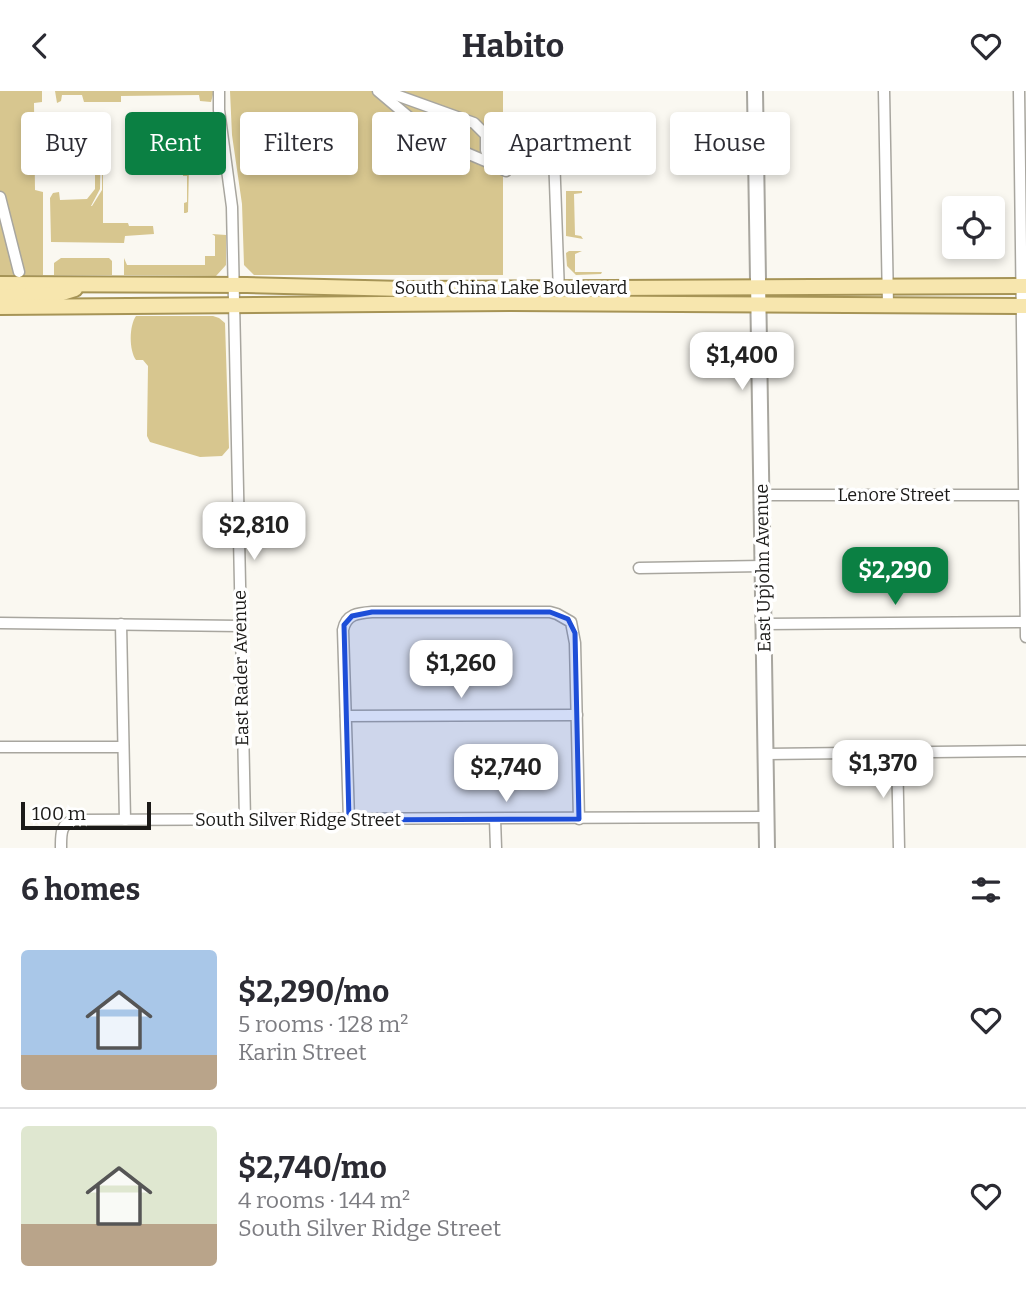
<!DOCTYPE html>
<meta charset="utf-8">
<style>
:root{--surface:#fff;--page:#f2f2f3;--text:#2b2b33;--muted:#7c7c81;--line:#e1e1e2;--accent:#0b8043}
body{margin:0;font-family:Bitter,serif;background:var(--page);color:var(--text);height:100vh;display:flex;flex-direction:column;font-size:26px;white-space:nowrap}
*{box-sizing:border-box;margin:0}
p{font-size:23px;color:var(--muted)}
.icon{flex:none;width:38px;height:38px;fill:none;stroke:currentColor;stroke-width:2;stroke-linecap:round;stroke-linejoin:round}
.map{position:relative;height:757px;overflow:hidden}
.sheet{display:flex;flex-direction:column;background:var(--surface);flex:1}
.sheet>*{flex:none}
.banner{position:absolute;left:21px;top:21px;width:985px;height:63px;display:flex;gap:14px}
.fabs{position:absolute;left:942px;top:105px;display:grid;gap:14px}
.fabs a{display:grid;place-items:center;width:63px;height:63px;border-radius:7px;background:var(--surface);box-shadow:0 4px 10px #0003;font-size:35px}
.scale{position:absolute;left:21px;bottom:18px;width:130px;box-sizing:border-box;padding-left:7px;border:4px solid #1b1a18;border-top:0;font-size:19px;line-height:24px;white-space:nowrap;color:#1b1a18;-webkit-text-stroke:5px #fff;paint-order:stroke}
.price{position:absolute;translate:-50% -60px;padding:0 16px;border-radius:14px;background:#fff;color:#222;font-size:23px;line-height:46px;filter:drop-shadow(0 2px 4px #0008)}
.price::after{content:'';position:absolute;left:50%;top:42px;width:21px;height:16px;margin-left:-10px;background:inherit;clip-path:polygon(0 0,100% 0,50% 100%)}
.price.active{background:var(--accent);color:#fff}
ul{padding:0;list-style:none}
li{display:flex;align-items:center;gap:21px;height:175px;padding:0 21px}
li+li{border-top:2px solid var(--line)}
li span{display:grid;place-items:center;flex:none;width:196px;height:140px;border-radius:7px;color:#555}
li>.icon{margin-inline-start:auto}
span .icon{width:84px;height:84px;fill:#fffc;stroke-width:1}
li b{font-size:30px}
h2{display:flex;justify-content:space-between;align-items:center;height:84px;padding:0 21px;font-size:30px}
.pill{padding:0 24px;border-radius:7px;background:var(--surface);box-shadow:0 4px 10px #0003;font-size:24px;line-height:63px}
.pill.active{background:var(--accent);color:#fff}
header{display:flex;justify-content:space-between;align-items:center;height:91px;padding:0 21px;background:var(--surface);font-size:32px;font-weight:700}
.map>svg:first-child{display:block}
</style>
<header><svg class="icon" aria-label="back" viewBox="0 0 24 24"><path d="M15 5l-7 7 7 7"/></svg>Habito<svg class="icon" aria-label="heart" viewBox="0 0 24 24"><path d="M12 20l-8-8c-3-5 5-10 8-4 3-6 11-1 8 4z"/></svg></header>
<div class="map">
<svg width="1026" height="757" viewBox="0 0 1026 757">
<rect width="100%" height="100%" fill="#faf8f1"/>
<g fill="#d7c68f">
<path d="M 0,0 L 42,0 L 42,11 L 34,12 L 35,99 L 43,101 L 43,184 L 0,184 Z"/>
<path d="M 55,0 L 214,0 L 211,11 L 200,10 L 199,4 L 121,5 L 121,11 L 84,11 L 82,4 L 62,4 L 61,10 L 57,12 Z"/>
<path d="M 230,0 L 503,0 L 503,184 L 254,184 L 244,174 L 242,113 L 232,44 Z"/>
<path d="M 87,22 L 104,22 L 104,24 L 100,25 L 104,33 L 111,29 L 101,38 L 100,98 L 91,115 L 92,115 L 102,99 L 102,63 L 107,58 L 103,64 L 103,132 L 128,132 L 129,135 L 153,135 L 154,143 L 125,145 L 124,152 L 51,151 L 50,107 L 53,102 L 59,101 L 60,109 L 87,108 L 95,98 L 95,26 L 87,25 Z"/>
<path d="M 169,31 L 190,31 L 188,121 L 186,122 L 184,122 L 184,112 L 187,111 L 187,85 L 183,85 L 183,45 L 169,45 Z"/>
<path d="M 566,100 L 582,100 L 582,102 L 574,103 L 575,144 L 581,145 L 583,148 L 566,145 Z"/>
<path d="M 212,143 L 226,144 L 226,174 L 216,185 L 124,184 L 124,167 L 127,174 L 205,174 L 205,165 L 215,165 L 215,145 Z"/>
<path d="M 569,160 L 582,160 L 575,163 L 575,181 L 602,181 L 601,183 L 576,184 L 567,175 L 566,162 Z"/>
<path d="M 61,167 L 109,167 L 112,170 L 112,184 L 54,184 L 54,172 Z"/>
<path d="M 136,225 L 213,225 L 219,227 L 225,232 L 229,357 L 222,365 L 200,366 L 150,351 L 147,345 L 148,275 L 143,269 L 136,269 C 129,259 129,235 136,225 Z"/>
</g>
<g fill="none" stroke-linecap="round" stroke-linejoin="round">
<g stroke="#a8a69f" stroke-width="13">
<g id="street">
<path d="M 219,0 L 219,19 L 232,116 L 245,729"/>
<path d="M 378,0 L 436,49 L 490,72"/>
<path d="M 385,0 L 474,32 L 486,44 L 486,59 L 490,72 L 506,80"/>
<path d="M 884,0 L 888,214"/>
<path d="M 1019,0 L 1026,546"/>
<path d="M 383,30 L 420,42"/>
<path d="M 554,64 L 559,202"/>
<path d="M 0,106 L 19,181"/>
<path d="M 762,404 L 1026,404"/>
<path d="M 639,477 L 763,475"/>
<path d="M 0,532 L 240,535"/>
<path d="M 121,533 L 125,729"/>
<path d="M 764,533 L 1026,531"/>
<path d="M 346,625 L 577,624"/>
<path d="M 0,656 L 123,656"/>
<path d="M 897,660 L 899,757"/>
<path d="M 766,663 L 1026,660"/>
<path d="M 495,728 L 496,757"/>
<path d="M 349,729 L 343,539 C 346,523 358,522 372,521 L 550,521 L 557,523 L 571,531 L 575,552 L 579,728"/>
<path d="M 61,757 C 61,744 60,732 75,729 L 767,726"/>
</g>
</g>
<g stroke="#a8a69f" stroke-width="18">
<path id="secondary" d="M 755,0 L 767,757"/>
</g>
<g stroke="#a69456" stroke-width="18">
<g id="primary">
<path d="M 0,193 L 247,194 L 404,198 L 1026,195"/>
<path d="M 0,206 L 59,203 L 75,198"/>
<path d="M 0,216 L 511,212 L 1026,215"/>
</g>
</g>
<use href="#street" stroke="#fff" stroke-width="10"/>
<use href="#secondary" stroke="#fff" stroke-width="14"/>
<use href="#primary" stroke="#f7e6ae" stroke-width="14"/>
</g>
<path fill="#1d4ed8" fill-opacity="0.2" stroke="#1d4ed8" stroke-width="5" stroke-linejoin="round" d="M 372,521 L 550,521 L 568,528 L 575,542 L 579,728 L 349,729 L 344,534 L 352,525 Z"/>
<g text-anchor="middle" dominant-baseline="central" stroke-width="7" stroke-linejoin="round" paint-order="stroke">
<g font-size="18" fill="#1b1a18" stroke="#fff">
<text x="511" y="197">South China Lake Boulevard</text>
<text x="894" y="404">Lenore Street</text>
<text transform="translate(763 477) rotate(-91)">East Upjohn Avenue</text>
<text transform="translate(241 577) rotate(-91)">East Rader Avenue</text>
<text x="298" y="729">South Silver Ridge Street</text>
</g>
</g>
</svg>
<div class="fabs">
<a><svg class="icon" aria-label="locate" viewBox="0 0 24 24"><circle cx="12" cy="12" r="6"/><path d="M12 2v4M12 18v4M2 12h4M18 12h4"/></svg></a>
</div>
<div class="scale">100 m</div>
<b class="price" style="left:742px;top:301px">$1,400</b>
<b class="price" style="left:254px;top:471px">$2,810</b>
<b class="price active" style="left:895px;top:516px">$2,290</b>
<b class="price" style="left:461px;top:609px">$1,260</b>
<b class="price" style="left:883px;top:709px">$1,370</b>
<b class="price" style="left:506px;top:713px">$2,740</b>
<div class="banner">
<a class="pill">Buy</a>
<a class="pill active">Rent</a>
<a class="pill">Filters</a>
<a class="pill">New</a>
<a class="pill">Apartment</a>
<a class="pill">House</a>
</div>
</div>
<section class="sheet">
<h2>6 homes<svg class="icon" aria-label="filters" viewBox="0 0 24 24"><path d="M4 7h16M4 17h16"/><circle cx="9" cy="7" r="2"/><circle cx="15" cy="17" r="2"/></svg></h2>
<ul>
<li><span style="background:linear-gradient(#a9c7e8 75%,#b9a48a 0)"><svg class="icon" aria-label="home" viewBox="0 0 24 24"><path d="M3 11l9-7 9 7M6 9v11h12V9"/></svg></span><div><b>$2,290/mo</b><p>5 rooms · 128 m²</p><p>Karin Street</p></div><svg class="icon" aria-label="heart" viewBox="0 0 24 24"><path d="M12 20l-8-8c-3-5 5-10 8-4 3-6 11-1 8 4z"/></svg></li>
<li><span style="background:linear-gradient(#dfe7d0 70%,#b9a48a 0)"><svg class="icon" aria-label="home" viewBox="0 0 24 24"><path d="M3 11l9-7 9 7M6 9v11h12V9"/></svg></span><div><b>$2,740/mo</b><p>4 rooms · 144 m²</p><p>South Silver Ridge Street</p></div><svg class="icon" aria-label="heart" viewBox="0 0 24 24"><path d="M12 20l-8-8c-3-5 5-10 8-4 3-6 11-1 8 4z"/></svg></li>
</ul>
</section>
